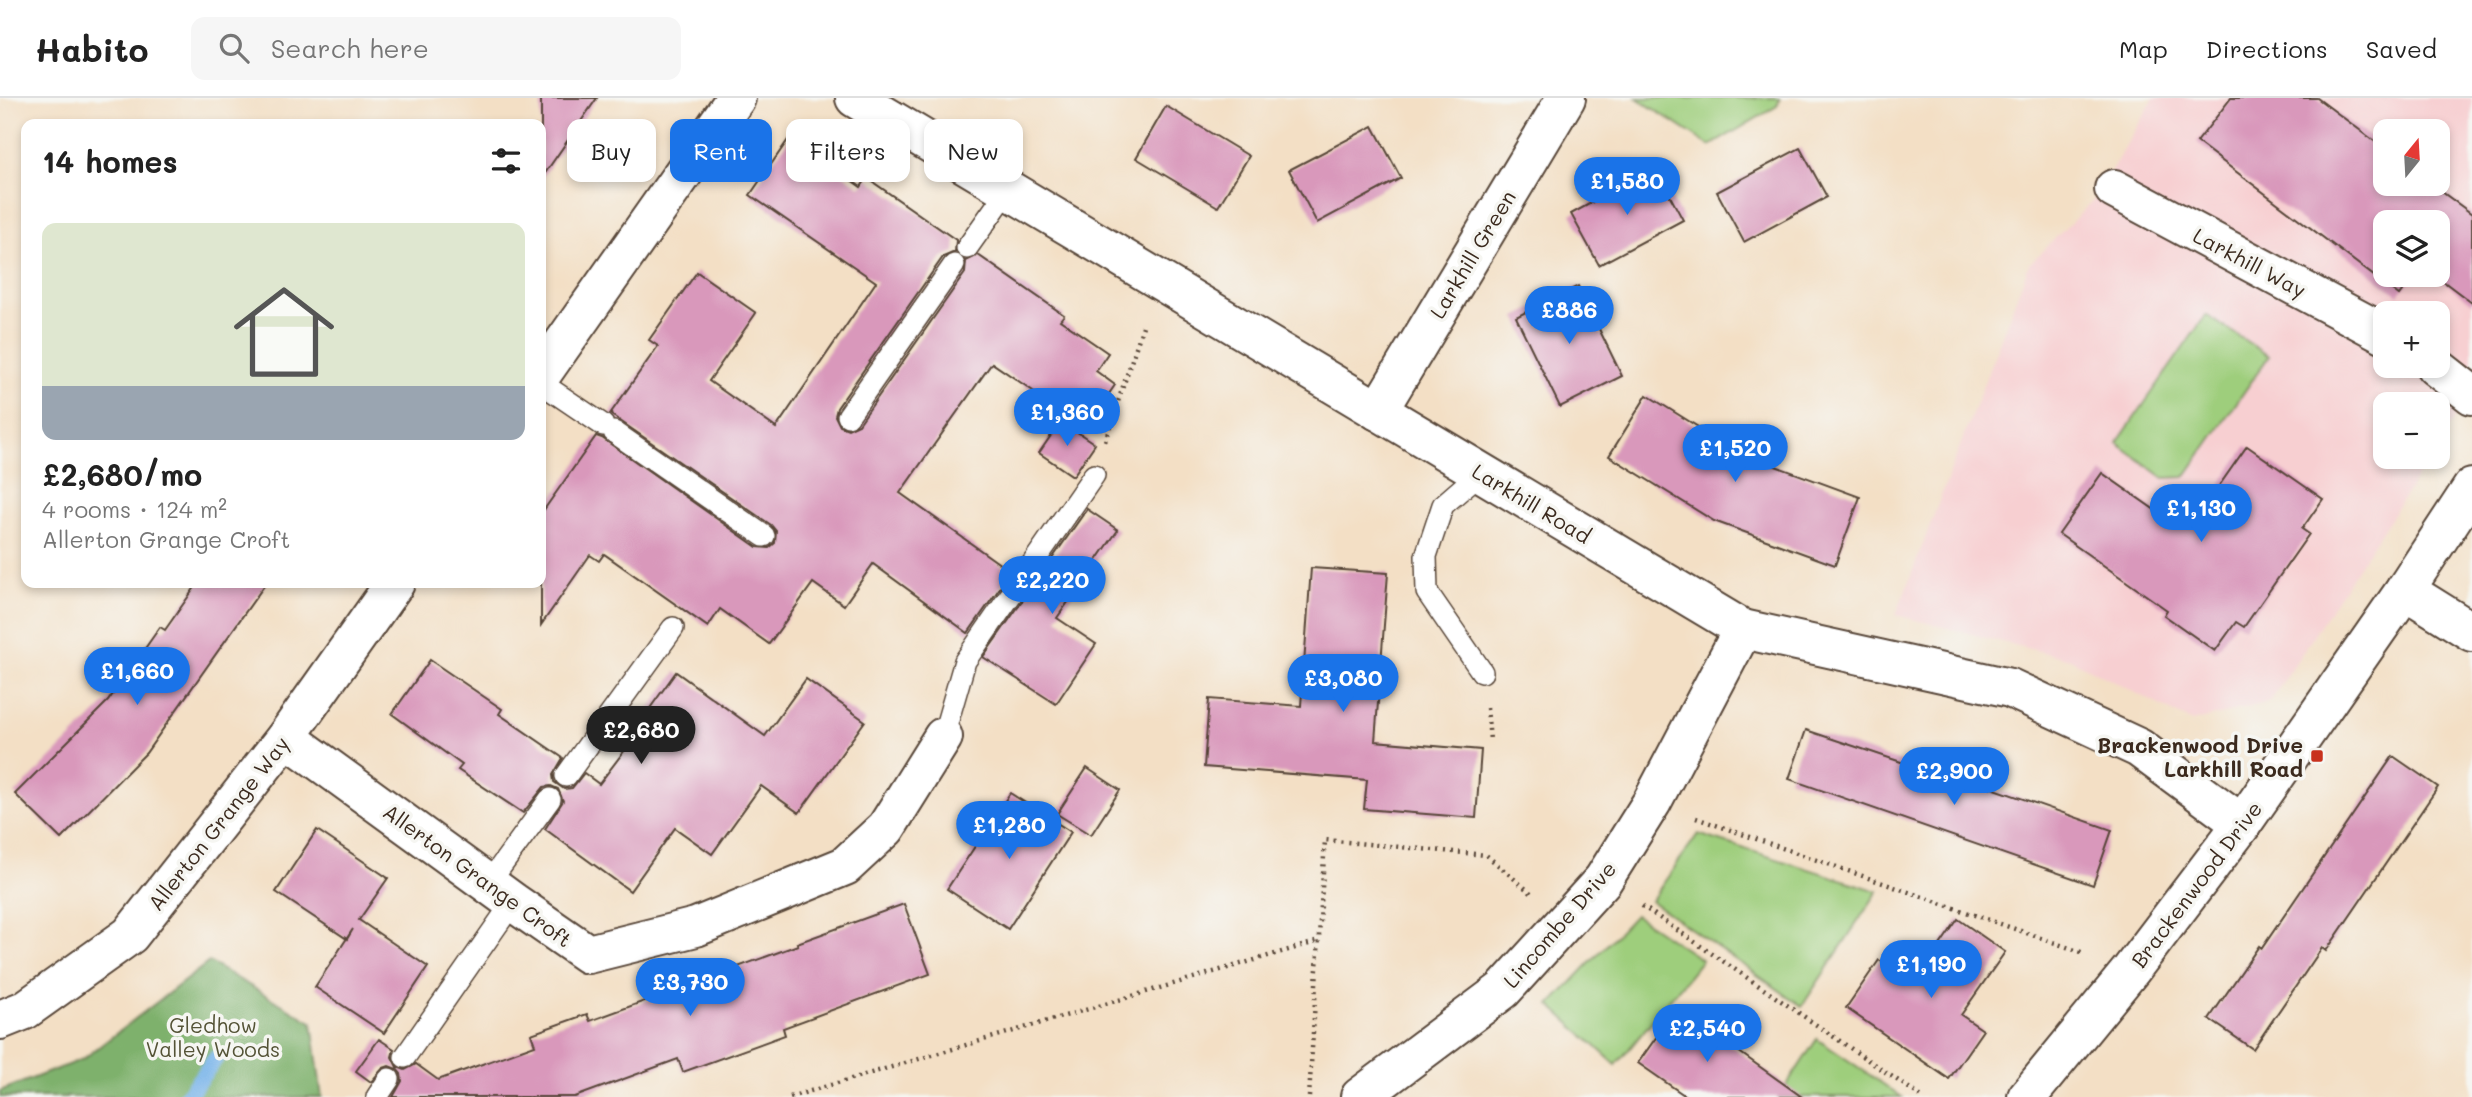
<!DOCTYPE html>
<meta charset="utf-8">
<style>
:root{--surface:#fff;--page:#f6f6f6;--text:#222;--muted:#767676;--line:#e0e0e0;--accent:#1a73e8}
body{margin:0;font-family:Mali,sans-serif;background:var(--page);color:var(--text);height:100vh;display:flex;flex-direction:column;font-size:26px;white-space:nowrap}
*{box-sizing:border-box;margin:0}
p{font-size:23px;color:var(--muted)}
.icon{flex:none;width:38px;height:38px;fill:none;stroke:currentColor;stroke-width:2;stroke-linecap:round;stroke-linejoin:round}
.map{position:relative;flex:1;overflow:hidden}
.drawer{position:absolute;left:21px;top:21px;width:525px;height:469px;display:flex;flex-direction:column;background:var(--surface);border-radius:14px;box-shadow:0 4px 10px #0003}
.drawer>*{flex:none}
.banner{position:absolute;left:567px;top:21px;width:665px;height:63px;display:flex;gap:14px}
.needle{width:46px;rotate:18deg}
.controls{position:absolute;left:2373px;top:21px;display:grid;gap:14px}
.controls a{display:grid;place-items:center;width:77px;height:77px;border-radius:14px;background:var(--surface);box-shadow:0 4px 10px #0003;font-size:35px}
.price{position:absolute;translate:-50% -60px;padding:0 16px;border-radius:24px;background:var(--accent);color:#fff;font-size:23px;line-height:46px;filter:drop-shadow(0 2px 4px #0008)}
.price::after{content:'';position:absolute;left:50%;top:42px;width:21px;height:16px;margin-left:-10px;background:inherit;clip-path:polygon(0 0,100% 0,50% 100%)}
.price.on{background:#222;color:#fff}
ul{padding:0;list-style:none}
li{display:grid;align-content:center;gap:14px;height:371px;padding:0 21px}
li span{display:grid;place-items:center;height:217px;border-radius:14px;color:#555}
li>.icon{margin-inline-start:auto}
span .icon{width:126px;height:126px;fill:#fffc;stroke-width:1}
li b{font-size:30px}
h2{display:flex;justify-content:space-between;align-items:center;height:84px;padding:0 21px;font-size:30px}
.tag{padding:0 24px;border-radius:14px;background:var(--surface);box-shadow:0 4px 10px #0003;font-size:24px;line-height:63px}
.tag.on{background:var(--accent);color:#fff}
header{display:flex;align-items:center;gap:42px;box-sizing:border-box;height:98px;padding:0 35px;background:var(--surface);border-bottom:2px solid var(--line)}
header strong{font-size:33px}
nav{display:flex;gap:38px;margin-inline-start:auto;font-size:24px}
.search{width:490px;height:63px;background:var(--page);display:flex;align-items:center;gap:18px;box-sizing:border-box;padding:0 24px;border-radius:14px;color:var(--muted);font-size:26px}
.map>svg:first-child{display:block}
</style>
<header>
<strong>Habito</strong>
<div class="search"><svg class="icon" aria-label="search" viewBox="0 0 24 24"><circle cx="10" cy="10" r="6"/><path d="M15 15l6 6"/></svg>Search here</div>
<nav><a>Map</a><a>Directions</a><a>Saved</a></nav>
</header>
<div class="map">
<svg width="2472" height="999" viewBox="0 0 2472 999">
<rect width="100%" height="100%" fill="#f6f6f2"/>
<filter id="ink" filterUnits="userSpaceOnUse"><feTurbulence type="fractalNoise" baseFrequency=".0143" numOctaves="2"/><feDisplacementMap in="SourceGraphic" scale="14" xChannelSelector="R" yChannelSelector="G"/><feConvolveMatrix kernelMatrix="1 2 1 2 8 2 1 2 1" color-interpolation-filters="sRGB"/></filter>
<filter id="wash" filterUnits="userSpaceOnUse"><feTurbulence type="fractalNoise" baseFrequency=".00686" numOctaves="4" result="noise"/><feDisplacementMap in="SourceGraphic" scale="28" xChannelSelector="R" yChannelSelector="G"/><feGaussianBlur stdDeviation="1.57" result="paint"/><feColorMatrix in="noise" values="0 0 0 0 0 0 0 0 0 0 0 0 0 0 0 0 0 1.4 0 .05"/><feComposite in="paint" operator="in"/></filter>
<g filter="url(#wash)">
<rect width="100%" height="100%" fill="#f3dfc5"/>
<path fill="#f7cfd1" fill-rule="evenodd" d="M 2154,0 L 2472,0 L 2472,294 L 2438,347 L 2438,306 L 2385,306 L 2385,359 L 2430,359 L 2270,604 L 2192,624 L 2070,561 L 1896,517 L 2029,166 L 2093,103 ZM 2385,33 L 2438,33 L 2438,86 L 2385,86 ZM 2385,124 L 2438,124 L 2438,177 L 2385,177 ZM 2385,215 L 2438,215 L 2438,268 L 2385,268 Z"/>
<g fill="#9ece7c" stroke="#6c7c4d" stroke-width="2">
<path d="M 1637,0 L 1780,0 L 1777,8 L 1710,48 Z"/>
<path d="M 2206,217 L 2269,258 L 2185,379 L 2164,380 L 2117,345 Z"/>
<path d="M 1698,736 L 1878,793 L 1802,908 L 1651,803 Z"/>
<path d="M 1635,817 L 1702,862 L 1616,967 L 1550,907 Z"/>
<path d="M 1817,941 L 1902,999 L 1779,999 Z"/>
</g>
<path fill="#7eb16c" stroke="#5c6e45" stroke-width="2" d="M 209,864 L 312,924 L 322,999 L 0,999 L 0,993 L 83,961 Z"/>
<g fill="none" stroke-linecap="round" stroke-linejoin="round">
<path stroke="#78b4ea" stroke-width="16" d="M 186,999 L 216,960"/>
</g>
<g id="blocks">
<g fill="#d998bb">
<path d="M 541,0 L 597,0 L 541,81 Z"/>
<path d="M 2231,0 L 2317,0 L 2385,51 L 2385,86 L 2431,86 L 2472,116 L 2472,205 L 2435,177 L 2438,177 L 2438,124 L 2385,124 L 2385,177 L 2414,177 L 2399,197 L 2197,44 Z"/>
<path d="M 1166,8 L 1249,58 L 1218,109 L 1136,60 Z"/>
<path d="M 1373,28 L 1401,80 L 1317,125 L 1289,72 Z"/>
<path d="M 790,39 L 861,89 L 867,80 L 956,142 L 955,154 L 943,159 L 837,310 L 835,318 L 840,328 L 848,331 L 859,326 L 965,175 L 966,163 L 978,157 L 1064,217 L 1060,222 L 1108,255 L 1096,273 L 1115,287 L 1086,329 L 992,265 L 900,395 L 1011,474 L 968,535 L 873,466 L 844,507 L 813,485 L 769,546 L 720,511 L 708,529 L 604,456 L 599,463 L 590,457 L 541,527 L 541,416 L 596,338 L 602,340 L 757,449 L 769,450 L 775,445 L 776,433 L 771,427 L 610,316 L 658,248 L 649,242 L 697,174 L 756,215 L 709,283 L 776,330 L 876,184 L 750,97 Z"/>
<path d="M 1800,50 L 1827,99 L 1744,144 L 1717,94 Z"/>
<path d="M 1655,70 L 1683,122 L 1599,167 L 1571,116 Z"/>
<path d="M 1578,188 L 1622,278 L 1560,309 L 1516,219 Z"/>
<path d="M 1647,297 L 1740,355 L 1860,399 L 1835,467 L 1714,423 L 1609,358 Z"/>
<path d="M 1061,323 L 1095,346 L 1073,378 L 1039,355 Z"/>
<path d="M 2247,348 L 2323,401 L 2302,431 L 2309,436 L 2244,529 L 2236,524 L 2215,553 L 2164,517 L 2167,512 L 2059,436 L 2102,375 L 2172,424 L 2186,404 L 2200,415 Z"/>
<path d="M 1087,411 L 1118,432 L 1057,520 L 1096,546 L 1056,606 L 983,559 Z"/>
<path d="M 1311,470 L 1388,475 L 1375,643 L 1481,652 L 1476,720 L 1364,711 L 1367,682 L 1204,669 L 1209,601 L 1301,608 Z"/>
<path d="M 198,485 L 266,485 L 146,655 L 61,741 L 15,696 L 108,603 L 160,529 L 165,532 Z"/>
<path d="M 430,562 L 502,611 L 499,616 L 563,660 L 553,677 L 554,684 L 564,691 L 572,690 L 584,675 L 599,686 L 647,623 L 643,620 L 676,574 L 765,638 L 806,581 L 865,623 L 799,715 L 761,688 L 712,756 L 675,730 L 630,793 L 545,731 L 563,703 L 558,691 L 551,688 L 544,689 L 523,715 L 458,672 L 462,667 L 392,616 Z"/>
<path d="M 1806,632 L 1907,666 L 1909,661 L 2112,732 L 2093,787 L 1789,681 Z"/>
<path d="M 2393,658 L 2438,689 L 2326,853 L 2322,850 L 2253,951 L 2209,921 L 2259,848 L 2262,850 Z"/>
<path d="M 1087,670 L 1120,692 L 1091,737 L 1057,716 Z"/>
<path d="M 1010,695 L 1071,734 L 1008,831 L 947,791 Z"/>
<path d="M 317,732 L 388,780 L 359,822 L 428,869 L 384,935 L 315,889 L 353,831 L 347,841 L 276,794 Z"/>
<path d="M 904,806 L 930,876 L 783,930 L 785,937 L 683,974 L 678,961 L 575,999 L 393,999 L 402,983 L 401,976 L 397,971 L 389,968 L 383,970 L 371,984 L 356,973 L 379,941 L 394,951 L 392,959 L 397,969 L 405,972 L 416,966 L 438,982 L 535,947 L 531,936 L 587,916 L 590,923 L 798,847 L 797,845 Z"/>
<path d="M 1958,821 L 2005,854 L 1961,917 L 1983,932 L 1949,981 L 1846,910 L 1879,862 L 1914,885 Z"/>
<path d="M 1677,910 L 1724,943 L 1802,999 L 1687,999 L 1638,965 Z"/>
</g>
</g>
</g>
<g filter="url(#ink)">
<use href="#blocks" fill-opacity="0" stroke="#574537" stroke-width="2"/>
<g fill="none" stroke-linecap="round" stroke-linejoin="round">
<g stroke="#574537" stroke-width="24">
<g id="service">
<path d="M 967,150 L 1008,92"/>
<path d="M 541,285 L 603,327"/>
<path d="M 848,318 L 954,167"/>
<path d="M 614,334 L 764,438"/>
<path d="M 1481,374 L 1443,407 L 1426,458 L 1427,494 L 1482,574"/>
<path d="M 943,639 L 965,563 L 1094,377"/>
<path d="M 566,678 L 673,530"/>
<path d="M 488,786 L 550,701"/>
<path d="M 405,959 L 513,804"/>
<path d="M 377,999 L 389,981"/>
</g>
</g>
<g stroke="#574537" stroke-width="42">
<g id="minor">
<path d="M 855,0 L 1743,531 L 2010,590 L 2139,650 L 2242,726"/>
<path d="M 2114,91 L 2385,236"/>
<path d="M 2435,268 L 2472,297"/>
<path d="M 541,277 L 736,0"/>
<path d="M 1378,313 L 1566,0"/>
<path d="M 2405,492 L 2472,534"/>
<path d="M 286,639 L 513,804 L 588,856 L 696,829 L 845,768 L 886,730 L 943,639"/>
<path d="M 0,922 L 25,912 L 130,837 L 286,639 L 395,485"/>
<path d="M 1360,999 L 1503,892 L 1603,782 L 1652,704 L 1743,531"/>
</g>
</g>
<g stroke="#574537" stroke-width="42">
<path id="tertiary" d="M 2027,999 L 2131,872 L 2242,726 L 2405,492 L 2472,390"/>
</g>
<g stroke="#574537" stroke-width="4.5" stroke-dasharray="2 5" stroke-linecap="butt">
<path d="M 1105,343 L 1144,225"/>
<path d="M 1487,610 L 1490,642"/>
<path d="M 1696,720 L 2084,855"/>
<path d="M 1642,808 L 1922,999"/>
<path d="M 790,999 L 1319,843"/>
<path d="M 1309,999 L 1325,742 L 1486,757 L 1531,795"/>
</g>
<use href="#service" stroke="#fff" stroke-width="21"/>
<use href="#minor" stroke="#fff" stroke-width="38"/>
<use href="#tertiary" stroke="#fff" stroke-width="38"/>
</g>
</g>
<rect fill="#c8321e" stroke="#f6f6f2" stroke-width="2.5" x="2310" y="651" width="14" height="14" rx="3.5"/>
<g text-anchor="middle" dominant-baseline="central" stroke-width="7" stroke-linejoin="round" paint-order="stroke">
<g font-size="21" fill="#3b2a1e" stroke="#f6f6f2">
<text transform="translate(1472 156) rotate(-59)">Larkhill Green</text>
<text transform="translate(2250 164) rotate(28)">Larkhill Way</text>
<text transform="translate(1532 405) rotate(31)">Larkhill Road</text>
<text transform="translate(218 725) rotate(-52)">Allerton Grange Way</text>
<text transform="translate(478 777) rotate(36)">Allerton Grange Croft</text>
<text transform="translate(2196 786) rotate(-53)">Brackenwood Drive</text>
<text transform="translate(1559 826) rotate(-49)">Lincombe Drive</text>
</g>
<g font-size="21" font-weight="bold" fill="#3b2a1e" stroke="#f6f6f2" text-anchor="end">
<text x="2303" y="646">Brackenwood Drive<tspan x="2303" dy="24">Larkhill Road</tspan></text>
</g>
<g font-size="21" fill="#545336" stroke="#f6f6f2">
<text x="213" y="926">Gledhow<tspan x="213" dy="24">Valley Woods</tspan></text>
</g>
</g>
</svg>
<div class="controls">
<a><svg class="needle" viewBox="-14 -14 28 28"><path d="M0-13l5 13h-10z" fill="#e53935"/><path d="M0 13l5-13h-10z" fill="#767676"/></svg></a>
<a><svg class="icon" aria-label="layers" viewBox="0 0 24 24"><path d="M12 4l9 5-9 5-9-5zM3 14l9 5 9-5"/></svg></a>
<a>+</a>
<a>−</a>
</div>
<b class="price" style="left:1627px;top:119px">£1,580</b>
<b class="price" style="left:1569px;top:248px">£886</b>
<b class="price" style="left:1067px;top:350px">£1,360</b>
<b class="price" style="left:1735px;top:386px">£1,520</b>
<b class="price" style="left:2201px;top:446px">£1,130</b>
<b class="price" style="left:1052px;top:518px">£2,220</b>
<b class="price" style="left:137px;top:609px">£1,660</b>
<b class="price" style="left:1343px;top:616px">£3,080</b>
<b class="price on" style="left:641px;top:668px">£2,680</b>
<b class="price" style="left:1954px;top:709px">£2,900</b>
<b class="price" style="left:1009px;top:763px">£1,280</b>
<b class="price" style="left:1931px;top:902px">£1,190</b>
<b class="price" style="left:690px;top:920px">£3,730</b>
<b class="price" style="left:1707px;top:966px">£2,540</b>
<div class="banner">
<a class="tag">Buy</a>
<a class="tag on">Rent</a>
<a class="tag">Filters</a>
<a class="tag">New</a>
</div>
<section class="drawer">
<h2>14 homes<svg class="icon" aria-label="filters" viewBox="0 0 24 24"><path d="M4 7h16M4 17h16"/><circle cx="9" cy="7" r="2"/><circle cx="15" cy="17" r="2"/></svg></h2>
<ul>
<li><span style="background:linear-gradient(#dfe7d0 75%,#9aa5b1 0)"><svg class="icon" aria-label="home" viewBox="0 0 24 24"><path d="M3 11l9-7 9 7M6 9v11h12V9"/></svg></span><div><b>£2,680/mo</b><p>4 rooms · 124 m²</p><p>Allerton Grange Croft</p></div></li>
</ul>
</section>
</div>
